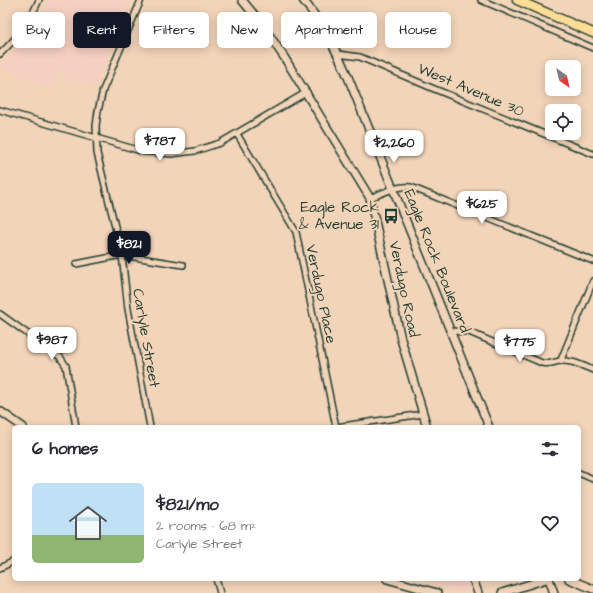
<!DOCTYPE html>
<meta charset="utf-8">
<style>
:root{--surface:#fff;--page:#f7f7f7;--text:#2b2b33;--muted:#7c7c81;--accent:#111827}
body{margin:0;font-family:"Architects Daughter",sans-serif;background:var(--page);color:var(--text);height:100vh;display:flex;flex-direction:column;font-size:15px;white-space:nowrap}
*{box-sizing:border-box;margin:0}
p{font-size:13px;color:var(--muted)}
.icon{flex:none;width:22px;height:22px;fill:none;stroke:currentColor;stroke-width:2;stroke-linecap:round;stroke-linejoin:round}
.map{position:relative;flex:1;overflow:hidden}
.panel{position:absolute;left:12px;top:425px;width:569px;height:156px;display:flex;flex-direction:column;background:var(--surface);border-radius:6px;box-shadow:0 2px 10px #0003}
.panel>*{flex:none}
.banner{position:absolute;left:12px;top:12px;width:569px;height:36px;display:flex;gap:8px}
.needle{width:26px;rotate:146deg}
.fabs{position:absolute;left:545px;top:60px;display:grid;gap:8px}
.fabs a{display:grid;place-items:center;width:36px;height:36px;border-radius:6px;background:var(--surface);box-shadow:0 2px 10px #0003;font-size:20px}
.price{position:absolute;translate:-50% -34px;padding:0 9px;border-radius:8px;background:#fff;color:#222;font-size:13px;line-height:26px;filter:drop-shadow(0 1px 2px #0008)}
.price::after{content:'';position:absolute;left:50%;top:24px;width:12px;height:9px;margin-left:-6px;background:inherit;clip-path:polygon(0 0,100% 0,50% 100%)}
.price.current{background:var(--accent);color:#fff}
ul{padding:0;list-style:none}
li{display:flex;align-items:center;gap:12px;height:100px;padding:0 20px}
li span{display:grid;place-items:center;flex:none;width:112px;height:80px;border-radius:6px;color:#555}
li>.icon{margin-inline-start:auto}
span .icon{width:48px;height:48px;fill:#fffc;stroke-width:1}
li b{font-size:17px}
h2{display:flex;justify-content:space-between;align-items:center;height:48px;padding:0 20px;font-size:17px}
.pill{padding:0 14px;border-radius:6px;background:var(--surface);box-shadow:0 2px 10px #0003;font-size:14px;line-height:36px}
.pill.current{background:var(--accent);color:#fff}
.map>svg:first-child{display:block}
</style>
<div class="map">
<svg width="593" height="593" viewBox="0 0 593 593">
<rect width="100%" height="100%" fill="#f2d4b8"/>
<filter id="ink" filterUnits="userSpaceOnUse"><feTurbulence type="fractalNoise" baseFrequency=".025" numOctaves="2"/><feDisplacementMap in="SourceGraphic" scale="8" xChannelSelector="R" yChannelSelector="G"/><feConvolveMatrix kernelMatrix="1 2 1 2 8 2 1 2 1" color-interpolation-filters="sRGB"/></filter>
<g filter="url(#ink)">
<g fill="#f5cfc2">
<path d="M 49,0 L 132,0 L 94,89 L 57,72 L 50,88 L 0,67 L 35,28 Z"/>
<path d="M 417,579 L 465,579 L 470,592 L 458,592 Z"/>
</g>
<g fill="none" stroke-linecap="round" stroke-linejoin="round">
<g stroke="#1f3d34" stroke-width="8">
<g id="street">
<path d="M 141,0 L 103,90 L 98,111 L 96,126 L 97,153 L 122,255 L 128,309 L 150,427"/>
<path d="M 481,0 L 593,48"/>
<path d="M 0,54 C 16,39 30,21 39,0"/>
<path d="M 338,54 L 360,57 L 432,88 L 593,154"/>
<path d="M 0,110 L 141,151 L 171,154 L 195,151 L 220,143 L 307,92"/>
<path d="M 237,134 L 296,232 L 336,427"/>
<path d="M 370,198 C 383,193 397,185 411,187 L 593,261"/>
<path d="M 76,264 L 122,255 L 183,265"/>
<path d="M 0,314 L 60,357 L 66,366 L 76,427"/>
<path d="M 451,331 L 469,332 L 542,363 C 552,365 554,361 562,361 C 572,360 583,366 593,370"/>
<path d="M 561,360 L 593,281"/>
<path d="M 336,427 L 423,414"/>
<path d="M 579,473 L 593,479"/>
<path d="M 0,568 L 14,561"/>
<path d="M 216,579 L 220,593"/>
</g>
</g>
<g stroke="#1f3d34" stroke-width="10">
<g id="secondary">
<path d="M 242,0 L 261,23 L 284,57 L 370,198 L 401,339 L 427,427"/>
<path d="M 303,0 C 322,23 336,49 348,77 L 489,427"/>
<path d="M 0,411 L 23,427"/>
<path d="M 387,579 L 437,593"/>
<path d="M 473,579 L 478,593"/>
<path d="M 549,579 L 554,593"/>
<path d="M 569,579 L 593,589"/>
<path d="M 502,593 L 546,579"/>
</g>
</g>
<g stroke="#1f3d34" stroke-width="11">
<path id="primary" d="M 517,0 L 593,33"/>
</g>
<use href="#street" stroke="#f2d4b8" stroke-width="5"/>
<use href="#secondary" stroke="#f2d4b8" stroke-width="7"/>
<use href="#primary" stroke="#ffdd96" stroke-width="8"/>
</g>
</g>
<defs>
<g id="bus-bare" transform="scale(1.2)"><path d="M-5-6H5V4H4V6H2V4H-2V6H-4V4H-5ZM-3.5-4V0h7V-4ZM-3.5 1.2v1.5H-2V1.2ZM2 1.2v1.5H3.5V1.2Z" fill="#1f3d34" stroke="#f2d4b8" stroke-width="2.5" paint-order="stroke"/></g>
</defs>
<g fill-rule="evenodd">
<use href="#bus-bare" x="391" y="216"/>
</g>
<g text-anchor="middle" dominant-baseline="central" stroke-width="4" stroke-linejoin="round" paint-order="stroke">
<g font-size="15" fill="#1f3d34" stroke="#f2d4b8">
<text transform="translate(471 90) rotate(23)">West Avenue 30</text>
<text transform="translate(437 261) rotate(68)">Eagle Rock Boulevard</text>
<text transform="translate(404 289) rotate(78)">Verdugo Road</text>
<text transform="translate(321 294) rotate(78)">Verdugo Place</text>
<text transform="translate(146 338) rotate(80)">Carlyle Street</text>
</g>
<g font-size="15" fill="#1f3d34" stroke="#f2d4b8" text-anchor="end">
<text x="379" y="207">Eagle Rock<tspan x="379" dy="17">&amp; Avenue 31</tspan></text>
</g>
</g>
</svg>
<div class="fabs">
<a><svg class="needle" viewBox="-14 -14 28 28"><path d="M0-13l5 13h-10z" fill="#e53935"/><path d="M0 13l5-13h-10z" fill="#7c7c81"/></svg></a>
<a><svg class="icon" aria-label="locate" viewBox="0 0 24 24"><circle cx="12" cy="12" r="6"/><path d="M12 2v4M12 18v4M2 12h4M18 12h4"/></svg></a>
</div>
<b class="price" style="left:160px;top:162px">$787</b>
<b class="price" style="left:394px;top:164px">$2,260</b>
<b class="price" style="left:482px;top:225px">$625</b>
<b class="price current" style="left:129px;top:265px">$821</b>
<b class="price" style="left:52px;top:361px">$987</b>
<b class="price" style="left:520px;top:363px">$775</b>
<div class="banner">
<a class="pill">Buy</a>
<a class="pill current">Rent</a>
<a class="pill">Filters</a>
<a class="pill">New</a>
<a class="pill">Apartment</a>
<a class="pill">House</a>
</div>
<section class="panel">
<h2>6 homes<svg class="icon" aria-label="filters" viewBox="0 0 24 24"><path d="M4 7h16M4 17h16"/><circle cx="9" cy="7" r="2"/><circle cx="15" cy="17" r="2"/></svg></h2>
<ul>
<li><span style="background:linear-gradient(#bfe0f5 65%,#8fb573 0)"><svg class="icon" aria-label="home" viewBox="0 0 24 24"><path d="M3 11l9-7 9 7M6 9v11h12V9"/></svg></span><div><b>$821/mo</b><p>2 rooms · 68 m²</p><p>Carlyle Street</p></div><svg class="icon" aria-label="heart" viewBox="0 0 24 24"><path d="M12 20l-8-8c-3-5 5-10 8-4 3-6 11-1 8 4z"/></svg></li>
</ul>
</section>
</div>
